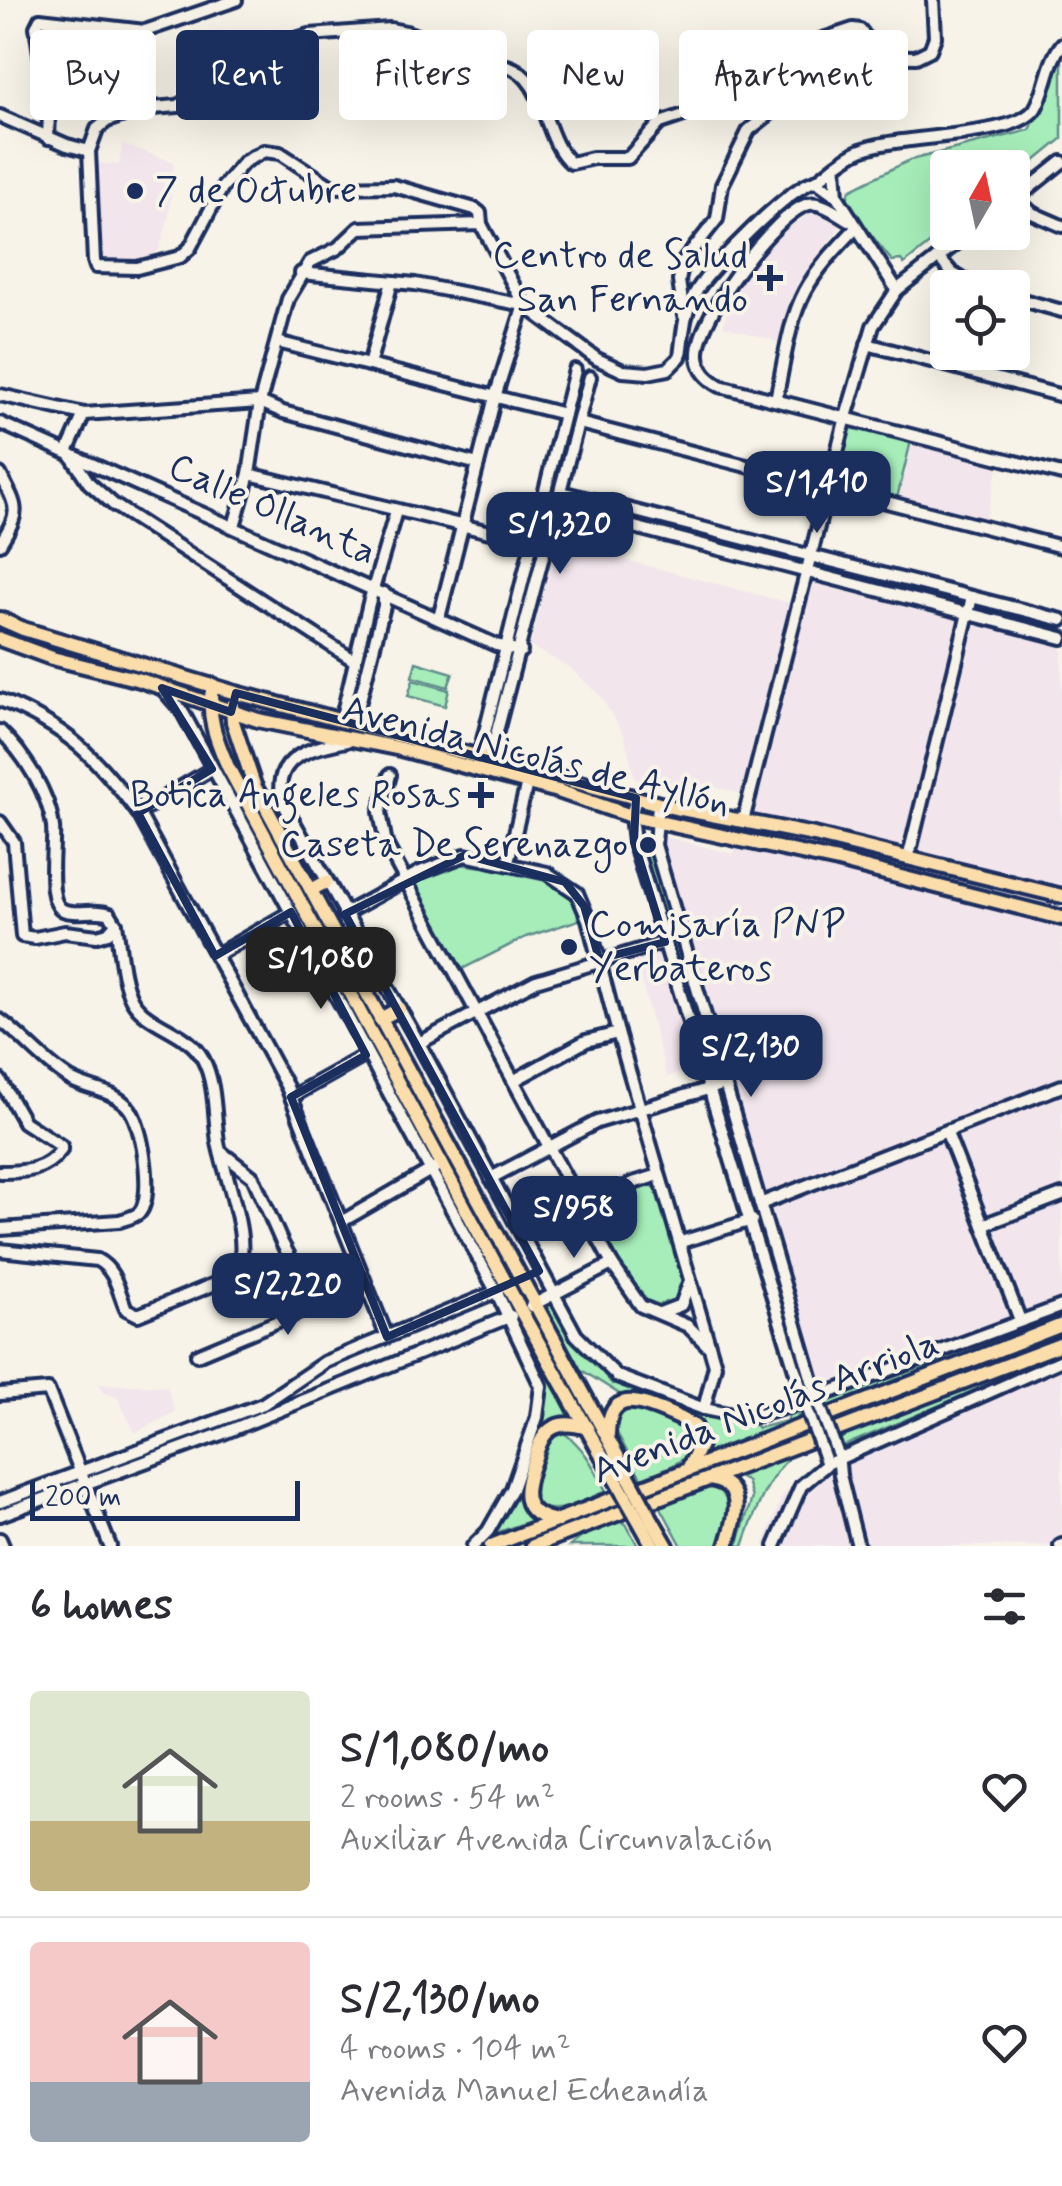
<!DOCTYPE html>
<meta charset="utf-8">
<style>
:root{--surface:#fff;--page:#f2f2f3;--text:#2b2b33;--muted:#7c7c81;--line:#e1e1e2;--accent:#1b2f5e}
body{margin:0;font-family:Mynerve,sans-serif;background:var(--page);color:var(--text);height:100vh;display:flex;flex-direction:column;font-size:38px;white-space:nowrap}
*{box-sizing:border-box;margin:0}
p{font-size:32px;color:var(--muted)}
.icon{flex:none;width:55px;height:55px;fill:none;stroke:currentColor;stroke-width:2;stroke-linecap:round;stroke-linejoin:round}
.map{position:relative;height:1546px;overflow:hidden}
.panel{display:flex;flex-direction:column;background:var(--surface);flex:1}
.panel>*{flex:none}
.hud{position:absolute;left:30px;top:30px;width:1002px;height:90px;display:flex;gap:20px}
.needle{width:65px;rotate:9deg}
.fabs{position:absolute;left:930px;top:150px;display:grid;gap:20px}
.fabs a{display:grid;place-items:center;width:100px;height:100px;border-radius:10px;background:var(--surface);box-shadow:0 10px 40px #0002;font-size:50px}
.scale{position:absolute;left:30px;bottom:25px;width:270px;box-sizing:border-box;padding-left:10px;border:5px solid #1b2f5e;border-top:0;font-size:28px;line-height:35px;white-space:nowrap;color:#1b2f5e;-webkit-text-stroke:8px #f7f3e8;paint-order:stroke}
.price{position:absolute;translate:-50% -85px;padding:0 22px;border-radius:20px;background:var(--accent);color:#fff;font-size:32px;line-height:65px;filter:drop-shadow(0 2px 5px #0008)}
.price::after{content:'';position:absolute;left:50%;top:60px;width:30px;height:22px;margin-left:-15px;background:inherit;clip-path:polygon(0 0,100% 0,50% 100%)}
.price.on{background:#222;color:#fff}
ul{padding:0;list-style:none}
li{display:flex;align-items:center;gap:30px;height:250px;padding:0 30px}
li+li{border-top:2px solid var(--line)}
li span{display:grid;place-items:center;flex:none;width:280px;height:200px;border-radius:10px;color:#555}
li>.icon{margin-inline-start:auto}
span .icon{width:120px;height:120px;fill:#fffc;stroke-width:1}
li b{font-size:42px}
h2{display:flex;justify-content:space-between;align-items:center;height:120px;padding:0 30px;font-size:42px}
.chip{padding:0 35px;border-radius:10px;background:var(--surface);box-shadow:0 10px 40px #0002;font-size:35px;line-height:90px}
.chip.on{background:var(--accent);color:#fff}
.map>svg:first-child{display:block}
</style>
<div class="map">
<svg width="1062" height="1546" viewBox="0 0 1062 1546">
<rect width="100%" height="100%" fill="#f7f3e8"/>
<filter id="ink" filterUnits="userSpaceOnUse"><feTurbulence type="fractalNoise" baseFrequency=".01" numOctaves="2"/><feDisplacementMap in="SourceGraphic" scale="20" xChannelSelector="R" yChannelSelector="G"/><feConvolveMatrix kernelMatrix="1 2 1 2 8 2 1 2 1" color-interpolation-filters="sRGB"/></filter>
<g filter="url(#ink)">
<g fill="#f2e6ec">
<path d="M 122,144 L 174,162 L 169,216 L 160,249 L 150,258 L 107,263 L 100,259 L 99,163 L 119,165 Z"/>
<path d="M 816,208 L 829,213 L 840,227 L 798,283 L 779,342 L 723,326 L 734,286 L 744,271 L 779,234 Z"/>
<path d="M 912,444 L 999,466 L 985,521 L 898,499 Z"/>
<path d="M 556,542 L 790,603 L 744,790 L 738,793 L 684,780 L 680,792 L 635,779 L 624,735 L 601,697 L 569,667 L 530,646 Z"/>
<path d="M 802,576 L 1062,641 L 1062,1546 L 763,1546 L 782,1496 L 818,1465 L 815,1377 L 660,836 L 734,854 Z"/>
<path d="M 662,950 L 695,1069 L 667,1077 L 635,958 Z"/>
<path d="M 99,1384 L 167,1386 L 175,1412 L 135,1433 L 117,1396 L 103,1393 Z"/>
</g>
<g fill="#a6edb9" stroke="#608e8c" stroke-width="2.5">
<path d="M 1062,59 L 1062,139 L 1013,179 L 1012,168 L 948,168 L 947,230 L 904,264 L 901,260 L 892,261 L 846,203 L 850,190 L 910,160 L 1030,130 Z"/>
<path d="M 570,421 L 576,423 L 545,535 L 538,532 Z"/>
<path d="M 853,425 L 911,441 L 897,498 L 835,483 L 849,427 Z"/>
<path d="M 571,496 L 789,554 L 795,558 L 795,564 L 569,507 Z"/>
<path d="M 823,564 L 958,598 L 962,607 L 820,570 L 817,566 Z"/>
<path d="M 375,597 L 382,599 L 350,718 L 343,716 Z"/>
<path d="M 984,603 L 1062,624 L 1062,633 L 981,612 Z"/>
<path d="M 416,662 L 453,673 L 448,687 L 412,677 Z"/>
<path d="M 413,680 L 449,690 L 445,706 L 408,696 Z"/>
<path d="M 646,838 L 653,840 L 690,980 L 680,980 L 641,843 Z"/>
<path d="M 459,864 C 488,867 545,873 567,891 C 576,899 579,908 582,919 L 526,937 L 458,971 L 414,885 L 417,879 Z"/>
<path d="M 688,994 L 694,995 L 717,1080 L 709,1079 L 685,1000 Z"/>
<path d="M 718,1095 L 724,1096 L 754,1204 L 749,1205 Z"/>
<path d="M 649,1185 L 658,1188 L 684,1276 C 685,1294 678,1302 663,1309 L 648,1306 L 640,1298 L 592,1216 L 594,1210 Z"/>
<path d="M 761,1224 L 806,1379 L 804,1386 L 755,1226 Z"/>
<path d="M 552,1298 L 575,1340 L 613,1385 L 604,1369 C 630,1390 720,1425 753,1423 L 758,1428 L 787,1421 L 789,1416 L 797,1414 L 801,1418 L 705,1453 L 707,1436 L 695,1421 L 632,1396 L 621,1395 L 572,1364 L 547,1307 L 543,1309 L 540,1304 Z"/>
<path d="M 1062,1312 L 1062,1317 L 827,1407 L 828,1399 L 985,1338 Z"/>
<path d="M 1062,1349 L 1062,1353 L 839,1448 L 834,1436 Z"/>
<path d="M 547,1373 L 570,1418 L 552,1421 L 538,1436 L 547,1393 Z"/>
<path d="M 629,1407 L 645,1409 L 688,1426 L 695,1440 C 687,1465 663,1469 641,1478 L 615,1429 L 619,1413 Z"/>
<path d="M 561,1431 C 584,1446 594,1467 606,1491 C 583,1500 556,1519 533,1503 C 531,1479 536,1442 561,1431 Z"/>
<path d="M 798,1449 C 768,1474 756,1509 743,1546 L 737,1546 L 752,1498 L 747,1481 L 733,1475 Z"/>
<path d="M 524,1469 L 521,1501 L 533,1520 L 490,1535 L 514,1497 Z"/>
<path d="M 709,1485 L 719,1486 L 732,1498 L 724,1546 L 682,1546 L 659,1504 Z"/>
<path d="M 619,1521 L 626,1524 L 638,1546 L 570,1546 L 583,1536 Z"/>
</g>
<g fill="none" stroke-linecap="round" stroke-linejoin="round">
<g stroke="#1b2f5e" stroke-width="18">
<g id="minor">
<path d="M 0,116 L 67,145 L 89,151"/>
<path d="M 48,138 L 49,114 L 36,27 L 40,19 L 145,31 L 236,0"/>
<path d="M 835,167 L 837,196"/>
<path d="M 816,181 L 837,196 L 897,290"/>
<path d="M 1017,199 L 1032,213 L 1062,226"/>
<path d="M 1012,202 L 1062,162"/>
<path d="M 852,222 C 840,216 823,201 809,204 C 775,212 695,320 698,356 C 699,371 708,379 720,386 L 1062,474"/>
<path d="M 481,224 L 480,213 L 475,209 L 394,186 L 332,187 L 280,153 L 264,151 L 244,162 L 222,188 L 190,248 L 180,257 L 137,268 L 96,267 L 94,261 L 89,151 L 97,129 L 107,121 L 140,109 L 178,106 L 189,100 L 207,75 L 274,56 L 288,41 L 310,35 L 390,29 L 406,32 L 427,40 L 450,63 C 468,65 489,61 507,66 C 547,78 542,139 571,163 L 593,158 L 628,158 L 660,123 L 690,113 L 733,84 L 805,45 L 853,29 L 860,30 L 866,38 L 867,56"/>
<path d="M 938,257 L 952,273 L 978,288"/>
<path d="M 301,273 L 415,284 L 524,305 L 495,397 L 439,618"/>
<path d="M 1012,297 L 1062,311"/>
<path d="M 684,316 L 679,281 L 683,262 L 717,219 L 722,185 L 749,130 L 825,70 L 867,56 L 916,57 L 930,50 L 935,37 L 933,0"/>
<path d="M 277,342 L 564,414"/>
<path d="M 867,344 L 1062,396"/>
<path d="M 369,365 L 392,282"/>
<path d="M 0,395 L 84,414 L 260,402 L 288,299 L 310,262 L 338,248 L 359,228 L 481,224 L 524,305 L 597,359 L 623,371 L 648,373 L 668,369 L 680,357 C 683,333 684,311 697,290 C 711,267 792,184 816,181 C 830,171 845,156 861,150 C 899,134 1014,139 1035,109 C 1047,89 1047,63 1062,44"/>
<path d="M 776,399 C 784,364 788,323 805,291 C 818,267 838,247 856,228"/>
<path d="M 0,423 L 496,645 L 521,651"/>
<path d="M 579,423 L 1062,547"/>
<path d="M 67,452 L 84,414"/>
<path d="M 70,454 L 89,483 L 114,505 L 355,661"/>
<path d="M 0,474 C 18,509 21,510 0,544"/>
<path d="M 249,474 L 531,542"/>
<path d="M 561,492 L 1062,620"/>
<path d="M 557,507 L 1062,638"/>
<path d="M 234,526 L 249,474 L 260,402 L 283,412 L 478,464"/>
<path d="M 162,688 L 182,711 L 496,1291 L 541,1386 L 537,1417 L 512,1489 L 488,1531 L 473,1546"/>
<path d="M 0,700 C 67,726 97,758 139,814 L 287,1087 L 387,1337"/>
<path d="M 341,721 L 369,603 L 396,511"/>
<path d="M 354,724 L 384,606 L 384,593"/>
<path d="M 0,731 C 24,754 49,793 53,827 C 55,844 45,902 63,910 C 76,916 95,908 110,914 L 116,924 C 120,947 121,980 132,1000 C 148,1027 188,1030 203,1059 C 216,1084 214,1115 218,1142 C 223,1173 258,1253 232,1277 L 138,1315 L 126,1309 C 118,1291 116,1270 97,1260 L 0,1250"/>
<path d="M 347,741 C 314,747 271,756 282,801 L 419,1043 L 576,1335 L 617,1376 L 704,1409 L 748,1418 L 804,1402 L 1062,1306"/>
<path d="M 479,756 L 575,370"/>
<path d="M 490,758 L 590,377"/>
<path d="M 390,775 L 380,812 L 386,844 L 612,1264 L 641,1306 L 688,1326 L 708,1346"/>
<path d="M 636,798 L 631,816 L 634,842 L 807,1409"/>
<path d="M 658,804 L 655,845 L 819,1404"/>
<path d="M 138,813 L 212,769"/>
<path d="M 743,821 L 846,417 L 873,326 L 897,290 L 971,232"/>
<path d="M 0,822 L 14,842 L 22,936 L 35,938 L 65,932 L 97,936 L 108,933 L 116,924"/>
<path d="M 908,859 L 972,597"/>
<path d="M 508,862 L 527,783"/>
<path d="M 344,914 L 418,873 L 465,855 L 547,873 L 577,893 L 588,919 L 618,1033 L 715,1365 L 704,1409"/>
<path d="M 215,956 L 291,912"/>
<path d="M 0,1020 C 25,1038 46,1065 72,1080 C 91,1090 113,1090 128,1107 C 142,1122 154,1195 140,1212 C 135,1217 126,1219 119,1221 L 0,1229"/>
<path d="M 419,1043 L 536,981 L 665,942"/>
<path d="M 0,1080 L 24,1122 L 61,1146 L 61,1150 C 46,1171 24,1172 0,1172"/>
<path d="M 515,1080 L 586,1041 L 618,1033"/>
<path d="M 291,1097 L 366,1055"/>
<path d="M 947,1133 L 1020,1320"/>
<path d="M 221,1152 L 253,1177 L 282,1243 L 316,1305"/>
<path d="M 491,1178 L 597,1122 L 725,1084"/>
<path d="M 760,1204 L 1062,1086"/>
<path d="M 583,1209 L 633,1183 L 659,1175"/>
<path d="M 341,1222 L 436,1167"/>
<path d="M 983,1225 L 1062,1195"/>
<path d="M 681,1242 L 752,1220"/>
<path d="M 531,1306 L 612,1264"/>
<path d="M 660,1313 L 681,1305 L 689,1283"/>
<path d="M 197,1355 L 364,1285"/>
<path d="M 0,1394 L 48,1390 L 110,1546"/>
<path d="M 838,1453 L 840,1475 L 858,1546"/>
<path d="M 0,1502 L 263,1404 L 325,1362 L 498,1291"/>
<path d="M 0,1515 L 221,1434 L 511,1316"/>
<path d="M 0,1539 L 3,1546"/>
<path d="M 775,1546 L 801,1486 L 827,1464 L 1062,1360"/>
<path d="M 1060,1546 L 1062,1545"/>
</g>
</g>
<g stroke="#1b2f5e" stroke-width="20">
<g id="major">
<path d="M 0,619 L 23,629 L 236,693 L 671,807 L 814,835 L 1062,896"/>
<path d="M 0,639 L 52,658 L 140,680 L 258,720 L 397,748 L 558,791 L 631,816 L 838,861 L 1062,918"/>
<path d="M 213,685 C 206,715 216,739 228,767 L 521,1311 L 614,1477"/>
<path d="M 232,706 L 233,722 L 254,785 L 625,1470"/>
<path d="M 311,890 L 326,882"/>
<path d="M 380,1019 L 399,1009"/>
<path d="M 608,1434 C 609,1390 637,1400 666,1412 C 677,1417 687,1420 695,1427 L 700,1445 L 689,1467"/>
<path d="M 709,1479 C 748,1484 735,1520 727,1546"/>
<path d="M 652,1520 L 667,1546"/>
<path d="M 558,1521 C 518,1515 523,1490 534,1460 C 538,1448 542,1432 555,1427 C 565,1422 577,1425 587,1428"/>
<path d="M 642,1526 L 653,1546"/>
<path d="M 491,1546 L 1062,1325"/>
<path d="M 533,1546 L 1062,1344"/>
</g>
</g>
<use href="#minor" stroke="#f7f3e8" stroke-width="10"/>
<use href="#major" stroke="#faddab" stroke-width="12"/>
<g stroke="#1b2f5e" stroke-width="18" stroke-linecap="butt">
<g id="minor-bridge">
<path d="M 819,1404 L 837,1452"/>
<path d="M 807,1409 L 825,1459"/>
</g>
</g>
<g stroke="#1b2f5e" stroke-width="20" stroke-linecap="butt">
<g id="major-bridge">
<path d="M 625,1470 L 652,1520"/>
<path d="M 614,1477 L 642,1526"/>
</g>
</g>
<use href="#minor-bridge" stroke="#f7f3e8" stroke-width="10"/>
<use href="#major-bridge" stroke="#faddab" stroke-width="12"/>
</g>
</g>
<path fill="none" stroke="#1b2f5e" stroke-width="8" stroke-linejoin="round" d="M 162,688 L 231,712 L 236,693 L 636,798 L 634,842 L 665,942 L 599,959 L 584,906 L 565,882 L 465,855 L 345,914 L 539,1271 L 387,1337 L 291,1097 L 366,1055 L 291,912 L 215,956 L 138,813 L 212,769 Z"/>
<g fill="#1b2f5e" stroke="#f7f3e8" stroke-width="4">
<circle cx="135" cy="191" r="10"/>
<path d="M765 263h10v10h10v10h-10v10h-10v-10h-10v-10h10z"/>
<path d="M476 780h10v10h10v10h-10v10h-10v-10h-10v-10h10z"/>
<circle cx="648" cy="845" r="10"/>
<circle cx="569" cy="947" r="10"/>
</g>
<g text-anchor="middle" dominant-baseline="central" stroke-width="8" stroke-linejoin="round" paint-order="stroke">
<g font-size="38" fill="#1b2f5e" stroke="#f7f3e8" text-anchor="end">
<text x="155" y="191" text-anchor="start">7 de Octubre</text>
<text x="748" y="256">Centro de Salud<tspan x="748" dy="44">San Fernando</tspan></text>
<text x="461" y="795">Botica Angeles Rosas</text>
<text x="628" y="845">Caseta De Serenazgo</text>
<text x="589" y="925" text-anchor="start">Comisaría PNP<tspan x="589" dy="44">Yerbateros</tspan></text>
</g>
<g font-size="38" fill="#1b2f5e" stroke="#f7f3e8">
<text transform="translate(272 510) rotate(24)">Calle Ollanta</text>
<text transform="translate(536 757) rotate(14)">Avenida Nicolás de Ayllón</text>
<text transform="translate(766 1408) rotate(-21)">Avenida Nicolás Arriola</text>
</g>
</g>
</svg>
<div class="fabs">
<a><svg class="needle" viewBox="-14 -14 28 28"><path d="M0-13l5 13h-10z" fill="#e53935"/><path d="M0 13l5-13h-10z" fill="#7c7c81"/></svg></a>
<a><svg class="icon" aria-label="locate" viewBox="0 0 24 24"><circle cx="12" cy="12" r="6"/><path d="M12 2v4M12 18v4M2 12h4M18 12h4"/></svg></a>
</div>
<div class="scale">200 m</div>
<b class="price" style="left:817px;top:536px">S/1,410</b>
<b class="price" style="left:560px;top:577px">S/1,320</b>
<b class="price on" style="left:321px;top:1012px">S/1,080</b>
<b class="price" style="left:751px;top:1100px">S/2,130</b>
<b class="price" style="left:574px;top:1261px">S/958</b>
<b class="price" style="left:288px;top:1338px">S/2,220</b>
<div class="hud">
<a class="chip">Buy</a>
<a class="chip on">Rent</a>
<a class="chip">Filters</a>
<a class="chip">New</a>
<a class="chip">Apartment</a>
</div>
</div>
<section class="panel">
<h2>6 homes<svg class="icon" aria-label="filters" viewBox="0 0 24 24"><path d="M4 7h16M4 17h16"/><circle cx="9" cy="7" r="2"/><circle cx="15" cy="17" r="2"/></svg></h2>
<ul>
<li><span style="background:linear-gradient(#dfe7d0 65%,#c2b280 0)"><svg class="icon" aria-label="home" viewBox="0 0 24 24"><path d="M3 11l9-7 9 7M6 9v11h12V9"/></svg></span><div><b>S/1,080/mo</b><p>2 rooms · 54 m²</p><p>Auxiliar Avenida Circunvalación</p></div><svg class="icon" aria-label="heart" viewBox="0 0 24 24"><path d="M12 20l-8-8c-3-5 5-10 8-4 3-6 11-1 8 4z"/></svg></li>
<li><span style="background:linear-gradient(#f6c9c9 70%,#9aa5b1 0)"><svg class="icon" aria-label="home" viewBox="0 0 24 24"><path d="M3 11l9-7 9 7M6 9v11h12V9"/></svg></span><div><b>S/2,130/mo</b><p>4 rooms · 104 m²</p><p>Avenida Manuel Echeandía</p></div><svg class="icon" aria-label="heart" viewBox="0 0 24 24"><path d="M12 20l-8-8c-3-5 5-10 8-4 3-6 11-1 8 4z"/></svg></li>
</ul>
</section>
